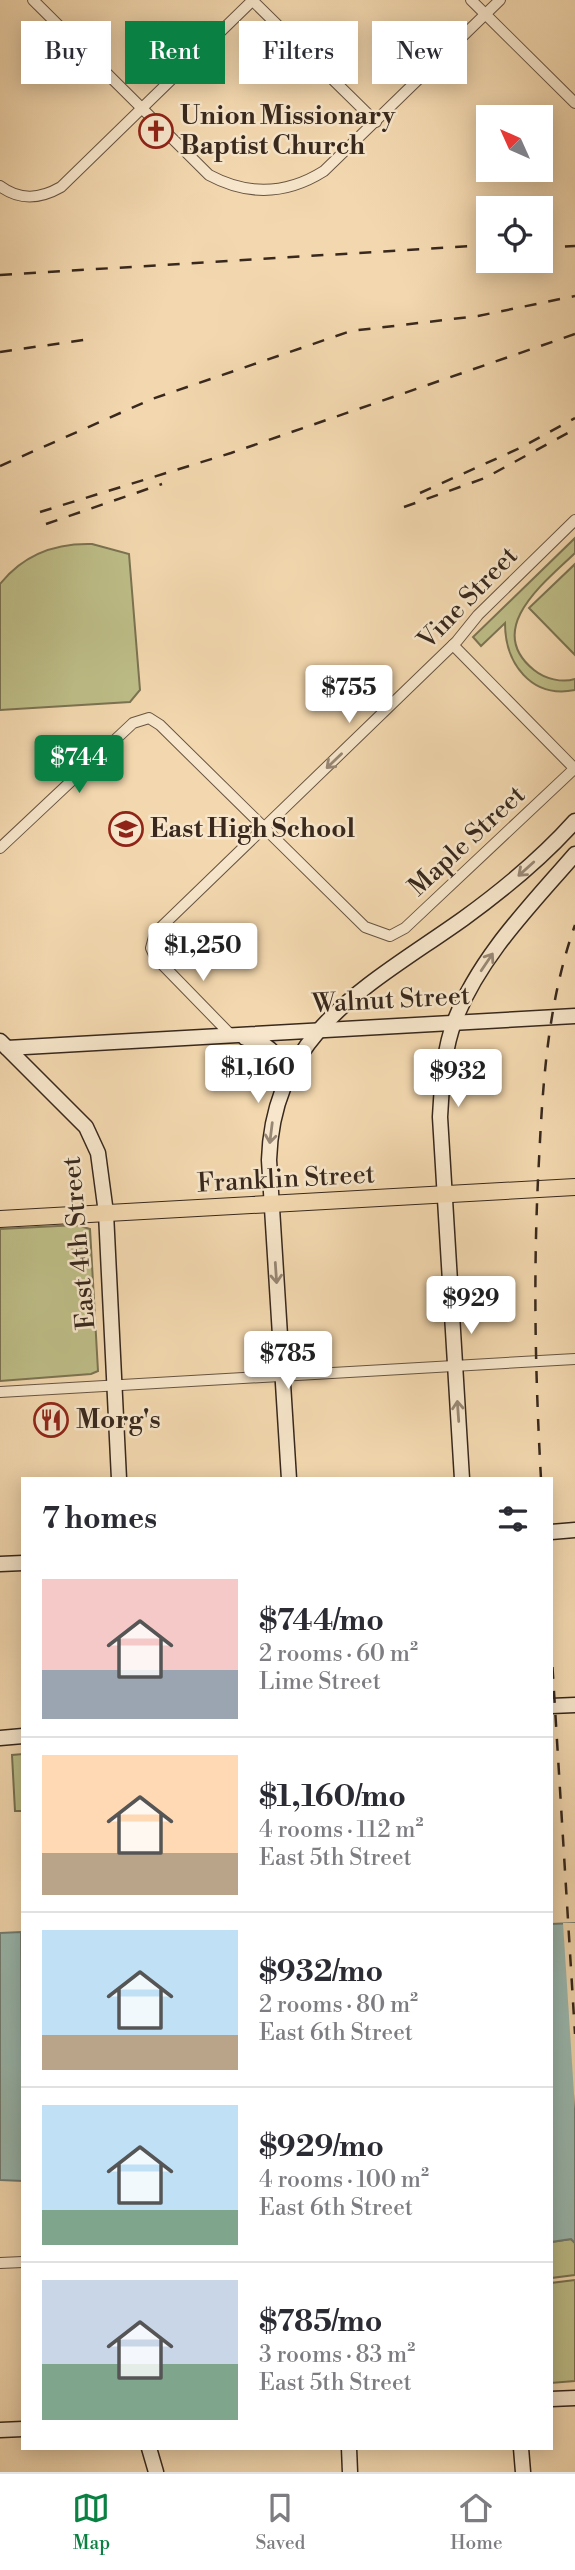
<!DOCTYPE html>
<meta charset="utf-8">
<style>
:root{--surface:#fff;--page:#f7f7f7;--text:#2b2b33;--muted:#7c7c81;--line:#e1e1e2;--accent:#0b8043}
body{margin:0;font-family:"Libre Bodoni",serif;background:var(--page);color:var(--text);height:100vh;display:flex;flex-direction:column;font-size:26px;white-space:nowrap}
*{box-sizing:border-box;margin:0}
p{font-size:23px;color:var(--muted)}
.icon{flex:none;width:38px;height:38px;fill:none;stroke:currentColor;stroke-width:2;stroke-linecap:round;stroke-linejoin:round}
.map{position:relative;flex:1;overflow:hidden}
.details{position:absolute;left:21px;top:1477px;width:532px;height:973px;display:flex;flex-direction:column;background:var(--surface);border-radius:0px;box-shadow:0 4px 18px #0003}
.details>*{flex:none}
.guide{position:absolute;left:21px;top:21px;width:534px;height:63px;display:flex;gap:14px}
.needle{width:46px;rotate:315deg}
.buttons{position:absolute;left:476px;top:105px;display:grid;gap:14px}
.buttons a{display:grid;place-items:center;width:77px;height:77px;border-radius:0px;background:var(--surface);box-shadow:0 4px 18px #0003;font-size:35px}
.price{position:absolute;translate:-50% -60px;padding:0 16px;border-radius:7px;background:#fff;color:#222;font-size:23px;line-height:46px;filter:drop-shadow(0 2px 4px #0008)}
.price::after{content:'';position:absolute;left:50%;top:42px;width:21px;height:16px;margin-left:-10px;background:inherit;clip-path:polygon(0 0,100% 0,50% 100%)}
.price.on{background:var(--accent);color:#fff}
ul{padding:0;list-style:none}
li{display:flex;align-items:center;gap:21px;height:175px;padding:0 21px}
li+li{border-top:2px solid var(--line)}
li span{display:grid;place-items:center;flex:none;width:196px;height:140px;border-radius:0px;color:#555}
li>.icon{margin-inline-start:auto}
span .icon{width:84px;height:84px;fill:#fffc;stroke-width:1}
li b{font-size:30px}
h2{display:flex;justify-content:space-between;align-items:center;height:84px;padding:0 21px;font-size:30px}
.chip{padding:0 24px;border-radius:0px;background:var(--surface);box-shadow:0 4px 18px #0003;font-size:24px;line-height:63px}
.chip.on{background:var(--accent);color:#fff}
.tabs{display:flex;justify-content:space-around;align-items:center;height:98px;border-top:2px solid var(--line);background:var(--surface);font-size:19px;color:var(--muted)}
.tabs a{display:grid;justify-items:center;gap:4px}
.tabs .on{color:var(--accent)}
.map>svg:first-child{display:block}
</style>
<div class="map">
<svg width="575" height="2472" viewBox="0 0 575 2472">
<rect width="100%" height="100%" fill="#f3d8af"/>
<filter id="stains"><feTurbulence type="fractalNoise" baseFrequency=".00286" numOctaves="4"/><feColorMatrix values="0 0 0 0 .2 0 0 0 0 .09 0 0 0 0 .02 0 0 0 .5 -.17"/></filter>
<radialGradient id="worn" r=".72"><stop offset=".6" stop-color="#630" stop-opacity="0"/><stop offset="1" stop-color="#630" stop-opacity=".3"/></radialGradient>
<g fill="#bebe88" stroke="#7b7352" stroke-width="2">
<path d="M 575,538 L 575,553 C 545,582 483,629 534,670 C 545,679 562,683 575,679 L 575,690 C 531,699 505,663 505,623 L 481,646 L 473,637 Z"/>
<path d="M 92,544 L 129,554 L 140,690 L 130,702 L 0,710 L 0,584 C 23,555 56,543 92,544 Z"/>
<path d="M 575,564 L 575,655 L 529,608 Z"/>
<path d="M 77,1225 L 90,1229 L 98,1371 L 91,1374 L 0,1381 L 0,1229 Z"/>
<path d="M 23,1754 L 23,1811 L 15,1811 L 12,1755 Z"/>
<path d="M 571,2239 L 575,2243 L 575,2275 L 551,2278 L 551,2242 Z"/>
<path d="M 575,2280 L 575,2381 L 551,2383 L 551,2283 Z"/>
</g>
<g fill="#9bb9af" stroke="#737f75" stroke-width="2">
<path d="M 575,1923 L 575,2243 L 571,2239 L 551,2242 L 551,1924 Z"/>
<path d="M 21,1932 L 23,2181 L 0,2180 L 0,1933 Z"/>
</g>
<path fill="#f3d8af" d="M 563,1923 L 575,1923 L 575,2109 Z"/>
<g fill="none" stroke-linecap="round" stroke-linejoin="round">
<g stroke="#675442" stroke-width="12">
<g id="street">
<path d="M 33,0 L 209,175 C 248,196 286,195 324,171 L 500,0"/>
<path d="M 252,0 L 376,122"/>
<path d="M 471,0 L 575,103"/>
<path d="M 0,186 C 20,201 40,199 61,187 L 253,0"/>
<path d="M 453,645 L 575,769"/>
<path d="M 0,848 L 133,723 L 149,718 L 160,725 L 365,927 L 390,936 L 405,928 L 574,769"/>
<path d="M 230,1034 L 155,957 L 151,948 L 155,933 L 457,641 L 478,615 L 575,520"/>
<path d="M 0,1392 L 575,1359"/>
<path d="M 0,2263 L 23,2262"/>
</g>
</g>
<g stroke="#38281d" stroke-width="17">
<g id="secondary">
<path d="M 245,1038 C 272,1044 281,1056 284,1083"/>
<path d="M 0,1041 L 86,1127 L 98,1153 L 106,1213 L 119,1479"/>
<path d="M 7,1048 L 575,1016"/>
<path d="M 289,1479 L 269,1160 C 273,1031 370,985 463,919 C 503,890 542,858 575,821"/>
<path d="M 462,1479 L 440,1117 C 442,1085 443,1051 455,1020 C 480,956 531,905 575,854"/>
<path d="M 551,1532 L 575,1530"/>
<path d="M 0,1564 L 23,1563"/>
<path d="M 551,1706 L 575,1705"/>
<path d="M 0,1738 L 23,1736"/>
<path d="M 551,2399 L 575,2398"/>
<path d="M 0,2430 L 23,2429"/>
<path d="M 149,2448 L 156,2472"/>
<path d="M 349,2448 L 350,2472"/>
<path d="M 521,2448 L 523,2472"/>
</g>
</g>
<g stroke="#38281d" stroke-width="18">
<path id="primary" d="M 0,1219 L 575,1187"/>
</g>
<use href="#street" stroke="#f7e6cb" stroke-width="10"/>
<use href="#secondary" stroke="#f7e6cb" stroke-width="14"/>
<use href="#primary" stroke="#f3d8af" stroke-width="16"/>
<g stroke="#38281d" stroke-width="2.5" stroke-dasharray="12 12" stroke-linecap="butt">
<path d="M 541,248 L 575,246"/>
<path d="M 0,275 L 488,245"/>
<path d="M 0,352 L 90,339"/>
<path d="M 0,466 L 152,399 L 351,331 L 478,316 L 575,296"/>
<path d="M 420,493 L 520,448 L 575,418"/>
<path d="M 404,507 L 485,478 L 575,429"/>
<path d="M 40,512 L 231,453 L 575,334"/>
<path d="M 46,524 L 162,484"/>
<path d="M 541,1479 C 535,1371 533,1268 539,1160 C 543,1079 548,1002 575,925"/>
<path d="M 551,1643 L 575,2034"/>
</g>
</g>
<defs><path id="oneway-shaft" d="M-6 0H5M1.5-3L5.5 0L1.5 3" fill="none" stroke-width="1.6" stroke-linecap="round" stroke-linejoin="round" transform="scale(1.75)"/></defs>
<g stroke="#988774">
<use href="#oneway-shaft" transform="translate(334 761) rotate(136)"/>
<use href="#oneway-shaft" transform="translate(526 869) rotate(138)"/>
<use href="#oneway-shaft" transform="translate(487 962) rotate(-56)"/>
<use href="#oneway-shaft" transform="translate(271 1133) rotate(97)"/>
<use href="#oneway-shaft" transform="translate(276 1273) rotate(86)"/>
<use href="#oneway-shaft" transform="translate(458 1411) rotate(-94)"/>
</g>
<defs>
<g id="church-ring" transform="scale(1.75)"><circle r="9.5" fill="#f7e6cb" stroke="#8f2418" stroke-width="1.5"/><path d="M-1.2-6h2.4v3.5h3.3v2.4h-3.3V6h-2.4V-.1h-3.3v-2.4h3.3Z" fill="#8f2418"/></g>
<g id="school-ring" transform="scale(1.75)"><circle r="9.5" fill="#f7e6cb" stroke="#8f2418" stroke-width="1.5"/><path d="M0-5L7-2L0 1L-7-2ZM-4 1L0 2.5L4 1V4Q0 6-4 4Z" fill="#8f2418"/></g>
<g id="restaurant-ring" transform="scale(1.75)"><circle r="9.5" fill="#f7e6cb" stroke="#8f2418" stroke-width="1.5"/><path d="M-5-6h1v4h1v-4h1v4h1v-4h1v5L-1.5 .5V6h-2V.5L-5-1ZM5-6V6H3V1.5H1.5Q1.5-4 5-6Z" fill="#8f2418"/></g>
</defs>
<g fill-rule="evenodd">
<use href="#church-ring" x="156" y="131"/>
<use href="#school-ring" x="126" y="829"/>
<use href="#restaurant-ring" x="51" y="1420"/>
</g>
<g text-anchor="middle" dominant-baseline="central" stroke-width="5" stroke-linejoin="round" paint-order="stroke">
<g font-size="26" font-weight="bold" fill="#38281d" stroke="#f7e6cb" text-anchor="start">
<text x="180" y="116">Union Missionary<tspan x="180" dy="30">Baptist Church</tspan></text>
<text x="150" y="829">East High School</text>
<text x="76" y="1420">Morg's</text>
</g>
<g font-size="26" fill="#38281d" stroke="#f7e6cb">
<text transform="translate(468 598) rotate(-46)">Vine Street</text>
<text transform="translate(467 841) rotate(-43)">Maple Street</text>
<text transform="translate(391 1000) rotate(-3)">Walnut Street</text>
<text transform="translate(286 1179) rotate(-3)">Franklin Street</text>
<text transform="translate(79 1243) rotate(-95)">East 4th Street</text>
</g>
</g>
<rect width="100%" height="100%" filter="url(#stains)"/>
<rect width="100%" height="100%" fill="url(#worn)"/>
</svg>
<div class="buttons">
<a><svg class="needle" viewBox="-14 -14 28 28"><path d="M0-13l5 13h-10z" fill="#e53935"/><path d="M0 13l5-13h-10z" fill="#7c7c81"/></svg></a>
<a><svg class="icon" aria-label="locate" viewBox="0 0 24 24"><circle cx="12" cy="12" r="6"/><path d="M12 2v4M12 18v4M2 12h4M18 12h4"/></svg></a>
</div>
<b class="price" style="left:349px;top:725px">$755</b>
<b class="price on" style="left:79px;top:795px">$744</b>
<b class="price" style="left:203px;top:983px">$1,250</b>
<b class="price" style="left:258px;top:1105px">$1,160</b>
<b class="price" style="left:458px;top:1109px">$932</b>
<b class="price" style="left:471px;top:1336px">$929</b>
<b class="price" style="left:288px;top:1391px">$785</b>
<div class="guide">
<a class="chip">Buy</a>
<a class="chip on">Rent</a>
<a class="chip">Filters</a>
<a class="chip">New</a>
</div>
<section class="details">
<h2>7 homes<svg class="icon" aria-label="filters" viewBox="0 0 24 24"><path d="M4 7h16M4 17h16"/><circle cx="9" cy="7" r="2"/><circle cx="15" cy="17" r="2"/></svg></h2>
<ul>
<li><span style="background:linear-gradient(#f6c9c9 65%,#9aa5b1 0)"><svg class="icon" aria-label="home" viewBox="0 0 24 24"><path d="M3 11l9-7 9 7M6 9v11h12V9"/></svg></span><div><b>$744/mo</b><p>2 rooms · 60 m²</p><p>Lime Street</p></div></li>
<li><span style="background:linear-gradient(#ffd9b3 70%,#b9a48a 0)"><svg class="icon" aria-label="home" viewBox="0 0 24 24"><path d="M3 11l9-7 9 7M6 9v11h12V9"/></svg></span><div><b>$1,160/mo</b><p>4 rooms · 112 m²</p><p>East 5th Street</p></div></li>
<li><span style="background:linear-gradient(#bfe0f5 75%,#b9a48a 0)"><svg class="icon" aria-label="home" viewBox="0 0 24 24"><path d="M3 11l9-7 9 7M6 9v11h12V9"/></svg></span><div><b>$932/mo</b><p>2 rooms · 80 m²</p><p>East 6th Street</p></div></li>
<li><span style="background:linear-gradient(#bfe0f5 75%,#7fa58c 0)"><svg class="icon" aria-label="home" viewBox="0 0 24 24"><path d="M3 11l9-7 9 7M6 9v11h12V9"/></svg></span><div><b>$929/mo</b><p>4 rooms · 100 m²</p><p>East 6th Street</p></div></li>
<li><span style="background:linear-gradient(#c9d6e8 60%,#7fa58c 0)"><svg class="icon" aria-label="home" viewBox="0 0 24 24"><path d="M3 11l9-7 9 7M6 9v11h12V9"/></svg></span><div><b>$785/mo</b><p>3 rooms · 83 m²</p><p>East 5th Street</p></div></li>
</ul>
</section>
</div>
<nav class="tabs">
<a class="on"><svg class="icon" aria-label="map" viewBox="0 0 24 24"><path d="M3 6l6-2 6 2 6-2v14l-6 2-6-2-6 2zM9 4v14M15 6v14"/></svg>Map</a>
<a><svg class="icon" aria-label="saved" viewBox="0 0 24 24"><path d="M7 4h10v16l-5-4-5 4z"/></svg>Saved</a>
<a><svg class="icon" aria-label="home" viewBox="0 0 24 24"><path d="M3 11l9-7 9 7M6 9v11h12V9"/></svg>Home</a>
</nav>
